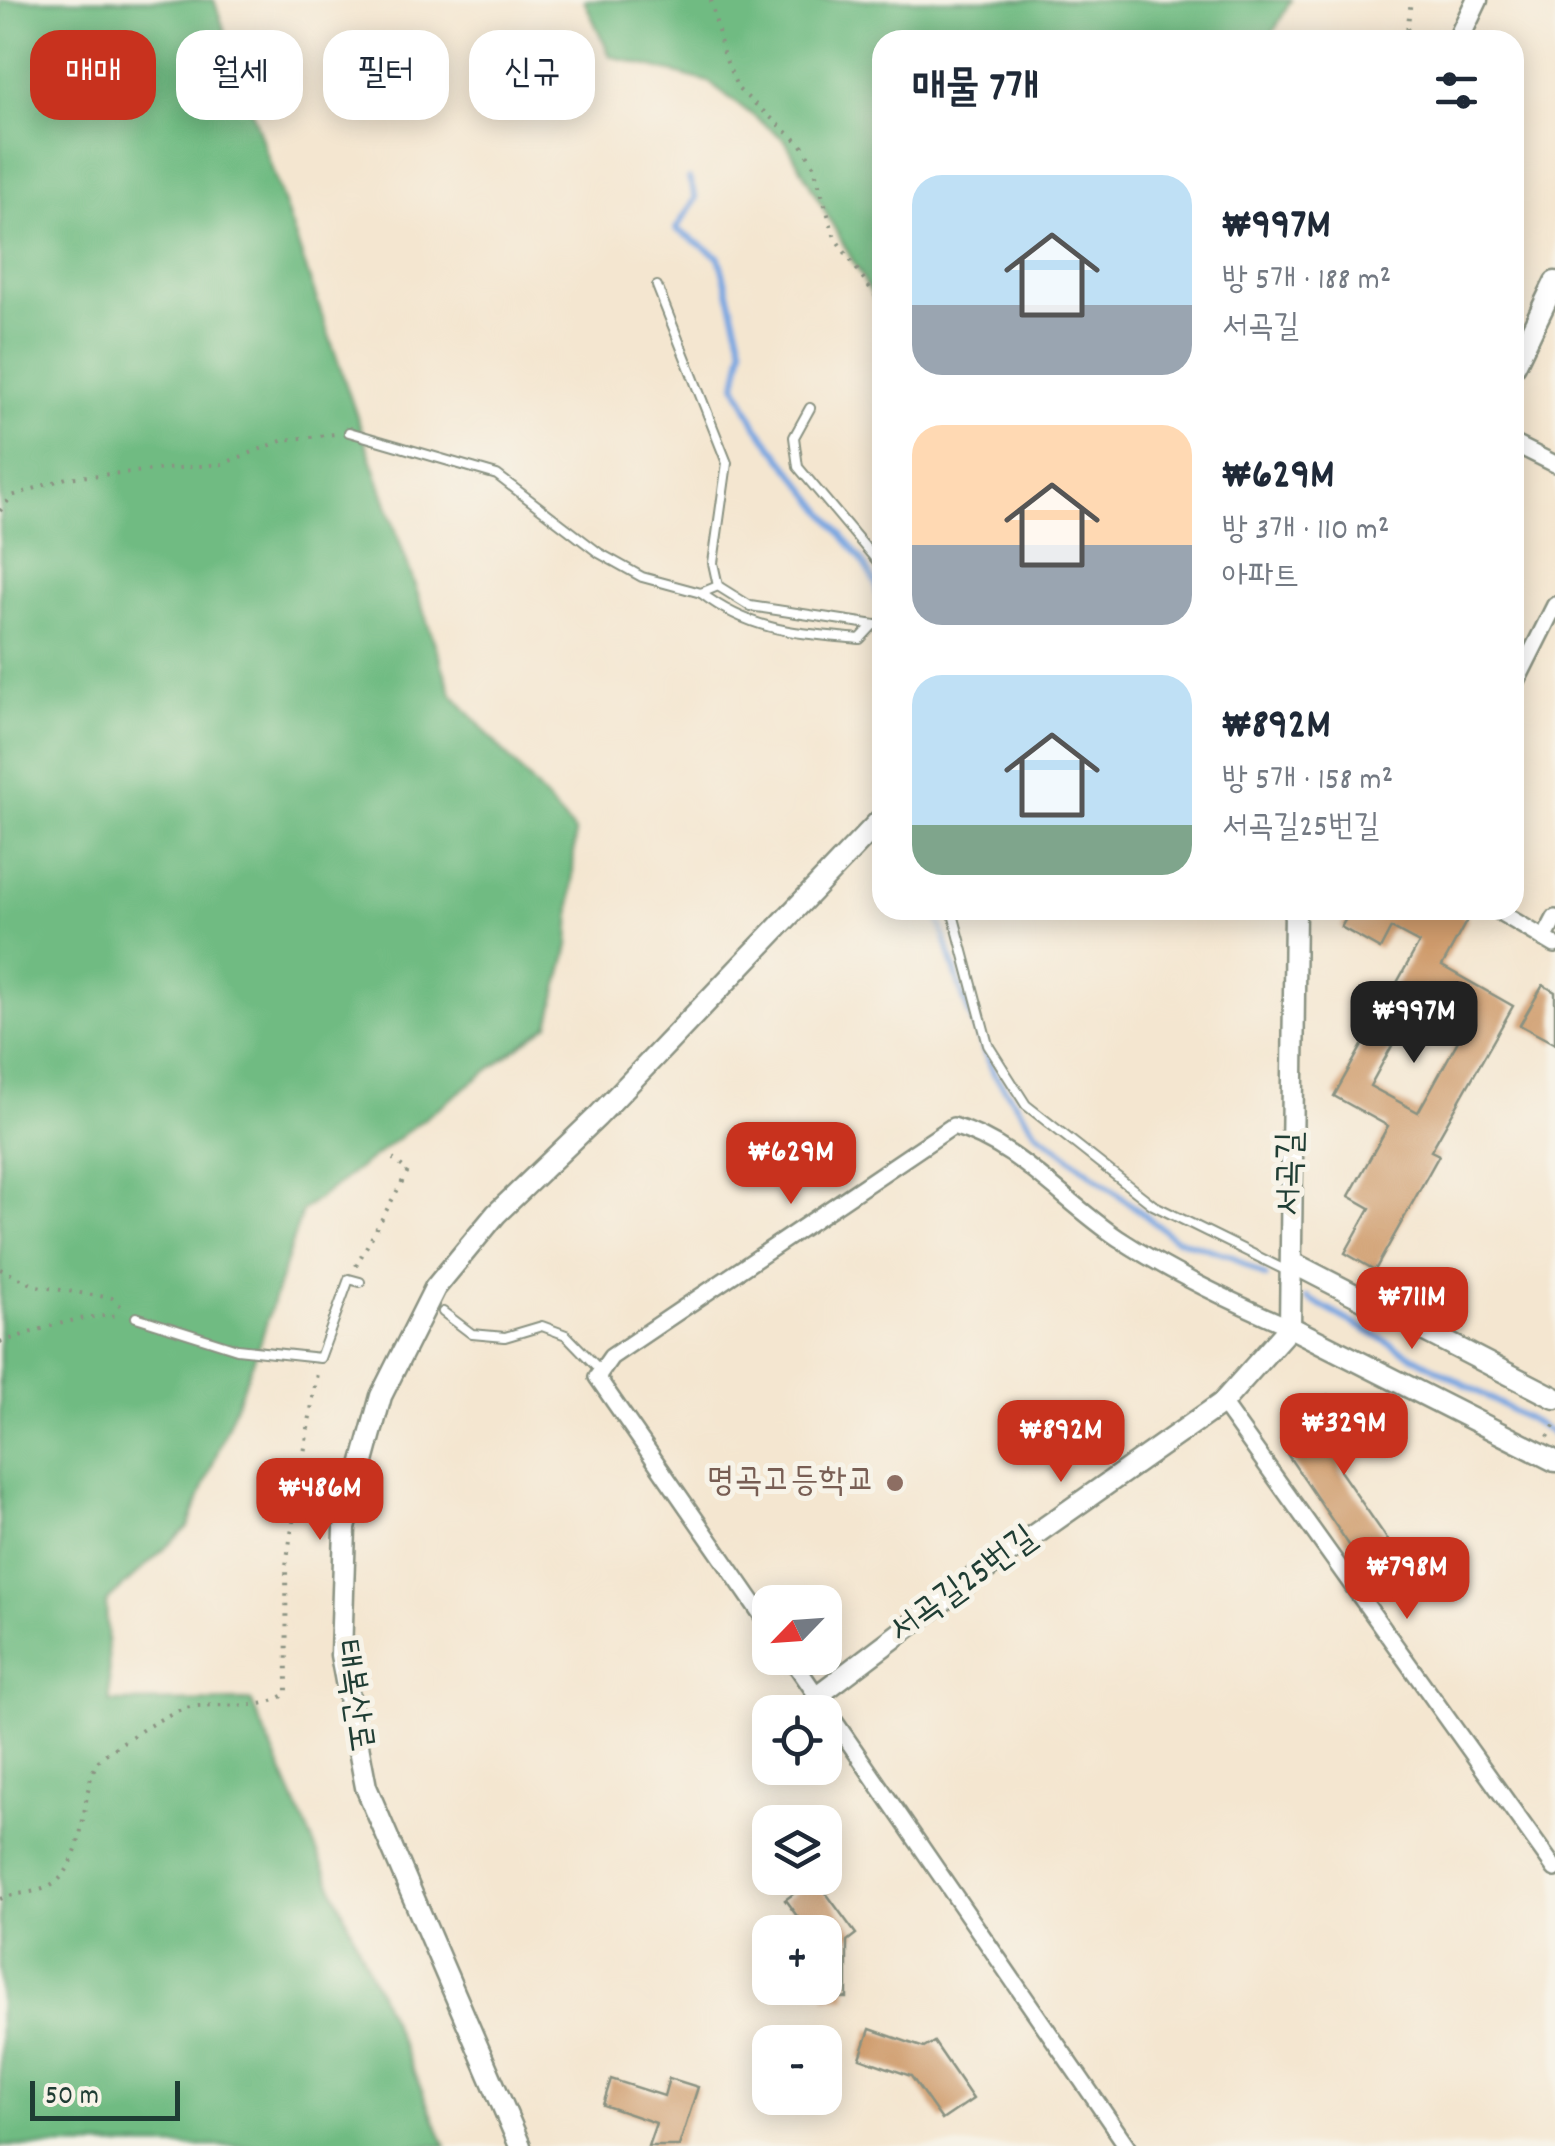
<!DOCTYPE html>
<html lang="ko">
<meta charset="utf-8">
<style>
:root{--surface:#fff;--page:#f6f6f7;--text:#1f2937;--muted:#747a83;--accent:#c8321e}
body{margin:0;font-family:Dekko,"Poor Story",sans-serif;background:var(--page);color:var(--text);height:100vh;display:flex;flex-direction:column;font-size:38px;white-space:nowrap}
*{box-sizing:border-box;margin:0}
p{font-size:32px;color:var(--muted)}
.icon{flex:none;width:55px;height:55px;fill:none;stroke:currentColor;stroke-width:2;stroke-linecap:round;stroke-linejoin:round}
.map{position:relative;flex:1;overflow:hidden}
.sheet{position:absolute;left:872px;top:30px;width:652px;height:890px;display:flex;flex-direction:column;background:var(--surface);border-radius:30px;box-shadow:0 5px 25px #0003}
.sheet>*{flex:none}
.top-card{position:absolute;left:30px;top:30px;width:692px;height:90px;display:flex;gap:20px}
.needle{width:65px;rotate:245deg}
.buttons{position:absolute;left:752px;top:1585px;display:grid;gap:20px}
.buttons a{display:grid;place-items:center;width:90px;height:90px;border-radius:20px;background:var(--surface);box-shadow:0 5px 25px #0003;font-size:50px}
.scale{position:absolute;left:30px;bottom:25px;width:150px;box-sizing:border-box;padding-left:10px;border:5px solid #1f3d34;border-top:0;font-size:28px;line-height:35px;white-space:nowrap;color:#1f3d34;-webkit-text-stroke:8px #f7f3e8;paint-order:stroke}
.price{position:absolute;translate:-50% -85px;padding:0 22px;border-radius:20px;background:var(--accent);color:#fff;font-size:32px;line-height:65px;filter:drop-shadow(0 2px 5px #0008)}
.price::after{content:'';position:absolute;left:50%;top:60px;width:30px;height:22px;margin-left:-15px;background:inherit;clip-path:polygon(0 0,100% 0,50% 100%)}
.price.selected{background:#222;color:#fff}
ul{padding:0;list-style:none}
li{display:flex;align-items:center;gap:30px;height:250px;padding:0 40px}
li span{display:grid;place-items:center;flex:none;width:280px;height:200px;border-radius:30px;color:#555}
li>.icon{margin-inline-start:auto}
span .icon{width:120px;height:120px;fill:#fffc;stroke-width:1}
li b{font-size:42px}
h2{display:flex;justify-content:space-between;align-items:center;height:120px;padding:0 40px;font-size:42px}
.chip{padding:0 35px;border-radius:30px;background:var(--surface);box-shadow:0 5px 25px #0003;font-size:35px;line-height:90px}
.chip.selected{background:var(--accent);color:#fff}
.map>svg:first-child{display:block}
</style>
<div class="map">
<svg width="1555" height="2146" viewBox="0 0 1555 2146">
<rect width="100%" height="100%" fill="#f7f3e8"/>
<filter id="ink" filterUnits="userSpaceOnUse"><feTurbulence type="fractalNoise" baseFrequency=".01" numOctaves="2"/><feDisplacementMap in="SourceGraphic" scale="20" xChannelSelector="R" yChannelSelector="G"/><feConvolveMatrix kernelMatrix="1 2 1 2 8 2 1 2 1" color-interpolation-filters="sRGB"/></filter>
<filter id="wash" filterUnits="userSpaceOnUse"><feTurbulence type="fractalNoise" baseFrequency=".0048" numOctaves="4" result="noise"/><feDisplacementMap in="SourceGraphic" scale="40" xChannelSelector="R" yChannelSelector="G"/><feGaussianBlur stdDeviation="2.25" result="paint"/><feColorMatrix in="noise" values="0 0 0 0 0 0 0 0 0 0 0 0 0 0 0 0 0 1.4 0 .05"/><feComposite in="paint" operator="in"/></filter>
<g filter="url(#wash)">
<rect width="100%" height="100%" fill="#f4e6d0"/>
<g fill="#70bb82" stroke="#487c5b" stroke-width="2.5">
<path d="M 0,0 L 214,0 L 452,694 L 575,832 L 569,945 L 549,1024 L 302,1211 L 259,1346 L 188,1527 L 106,1602 L 110,1702 L 251,1701 L 446,2146 L 0,2146 Z"/>
<path d="M 584,0 L 1291,0 L 1269,40 L 882,40 L 882,313 L 785,140 L 709,82 L 610,56 Z"/>
</g>
<g fill="none" stroke-linecap="round" stroke-linejoin="round">
<g stroke="#78a6e1" stroke-width="6">
<path d="M 689,179 L 696,198 L 676,229 L 719,257 L 743,348 L 736,384 L 755,424 L 861,559 L 876,584 L 882,624"/>
<path d="M 936,910 L 964,1000 L 994,1074 L 1036,1131 L 1174,1238 L 1231,1256 L 1266,1277"/>
<path d="M 1307,1298 L 1555,1434"/>
</g>
</g>
<g id="blocks">
<g fill="#cf9b6c" fill-rule="evenodd">
<path d="M 1351,910 L 1454,910 L 1468,918 L 1442,966 L 1513,1006 L 1431,1151 L 1439,1155 L 1375,1270 L 1345,1253 L 1370,1208 L 1349,1196 L 1388,1126 L 1334,1096 L 1419,943 L 1391,928 L 1380,949 L 1341,927 ZM 1424,987 L 1473,1014 L 1418,1112 L 1370,1086 Z"/>
<path d="M 1543,985 L 1555,992 L 1555,1044 L 1520,1025 Z"/>
<path d="M 1328,1395 L 1390,1432 L 1386,1451 L 1342,1451 L 1340,1471 L 1390,1543 L 1379,1589 L 1287,1454 L 1307,1435 Z"/>
<path d="M 815,1878 L 856,1934 L 847,1941 L 847,1998 L 825,1998 L 825,1932 L 809,1932 L 785,1900 Z"/>
<path d="M 870,2029 L 924,2048 L 934,2042 L 973,2099 L 942,2120 L 911,2076 L 860,2058 Z"/>
<path d="M 669,2078 L 698,2087 L 679,2146 L 648,2146 L 656,2123 L 603,2105 L 611,2079 L 664,2096 Z"/>
</g>
</g>
</g>
<g filter="url(#ink)">
<use href="#blocks" fill-opacity="0" stroke="#8a9282" stroke-width="2.5"/>
<g fill="none" stroke-linecap="round" stroke-linejoin="round">
<g stroke="#8a9282" stroke-width="12">
<g id="service">
<path d="M 657,286 L 727,463 L 713,563 L 718,586"/>
<path d="M 810,408 L 794,437 L 798,467 L 882,567"/>
<path d="M 349,432 L 497,475 L 599,553 L 642,577 L 701,593 L 718,586 L 750,606 L 882,626"/>
<path d="M 701,593 C 752,632 798,633 860,639 L 873,625"/>
<path d="M 952,910 L 988,1045 L 1026,1105 L 1153,1205 L 1287,1271"/>
<path d="M 443,1312 L 472,1334 L 505,1337 L 542,1326 L 566,1335 L 601,1371"/>
<path d="M 136,1317 L 237,1349 L 320,1358 L 349,1279 L 360,1282"/>
</g>
</g>
<g stroke="#8a9282" stroke-width="20">
<g id="minor">
<path d="M 1515,444 L 1555,464"/>
<path d="M 1515,685 L 1555,605"/>
<path d="M 1496,910 L 1555,945"/>
<path d="M 1544,939 L 1555,918"/>
<path d="M 1222,1403 L 1555,1869"/>
<path d="M 770,1627 L 597,1377 L 611,1357 L 953,1126 C 1017,1144 1063,1201 1118,1238 C 1171,1273 1232,1302 1290,1327"/>
<path d="M 791,1658 L 1127,2146"/>
</g>
</g>
<g stroke="#8a9282" stroke-width="25">
<g id="tertiary">
<path d="M 1458,40 L 1477,0"/>
<path d="M 1515,365 L 1555,282"/>
<path d="M 1291,1262 L 1555,1398"/>
<path d="M 1290,1327 L 1555,1461"/>
<path d="M 817,1696 L 973,1578 L 1222,1403 L 1290,1327 L 1295,910"/>
<path d="M 520,2146 L 366,1787 L 341,1655 L 345,1528 L 381,1396 L 435,1288 L 496,1214 L 597,1117 L 882,818"/>
</g>
</g>
<g stroke="#8a9282" stroke-width="4" stroke-dasharray="2.5 8" stroke-linecap="butt">
<path d="M 711,0 L 723,53 L 738,89 L 802,145 L 813,164 L 835,238 L 882,305"/>
<path d="M 1406,40 L 1411,0"/>
<path d="M 0,511 L 12,496 L 66,478 L 222,464 L 284,440 L 335,434"/>
<path d="M 356,1266 L 408,1171 L 393,1159"/>
<path d="M 0,1269 L 36,1286 L 112,1298 L 124,1309"/>
<path d="M 0,1342 C 42,1330 77,1314 121,1316"/>
<path d="M 1548,1437 L 1555,1424"/>
<path d="M 0,1899 C 16,1892 37,1894 52,1885 C 92,1859 78,1779 102,1757 C 115,1746 166,1714 182,1709 C 216,1699 258,1715 287,1693 L 286,1565 L 317,1373"/>
</g>
<use href="#service" stroke="#fff" stroke-width="8"/>
<use href="#minor" stroke="#fff" stroke-width="15"/>
<use href="#tertiary" stroke="#fff" stroke-width="20"/>
</g>
</g>
<circle fill="#8d6e63" stroke="#f7f3e8" stroke-width="4" cx="895" cy="1483" r="10"/>
<g text-anchor="middle" dominant-baseline="central" stroke-width="10" stroke-linejoin="round" paint-order="stroke">
<g font-size="35" fill="#1f3d34" stroke="#f7f3e8">
<text transform="translate(1292 1174) rotate(-89)">서곡길</text>
<text transform="translate(964 1586) rotate(-36)">서곡길25번길</text>
<text transform="translate(352 1696) rotate(82)">태복산로</text>
</g>
<g font-size="35" fill="#785e54" stroke="#f7f3e8" text-anchor="end">
<text x="875" y="1483">명곡고등학교</text>
</g>
</g>
</svg>
<div class="buttons">
<a><svg class="needle" viewBox="-14 -14 28 28"><path d="M0-13l5 13h-10z" fill="#e53935"/><path d="M0 13l5-13h-10z" fill="#747a83"/></svg></a>
<a><svg class="icon" aria-label="locate" viewBox="0 0 24 24"><circle cx="12" cy="12" r="6"/><path d="M12 2v4M12 18v4M2 12h4M18 12h4"/></svg></a>
<a><svg class="icon" aria-label="layers" viewBox="0 0 24 24"><path d="M12 4l9 5-9 5-9-5zM3 14l9 5 9-5"/></svg></a>
<a>+</a>
<a>−</a>
</div>
<div class="scale">50 m</div>
<b class="price selected" style="left:1414px;top:1066px">₩997M</b>
<b class="price" style="left:791px;top:1207px">₩629M</b>
<b class="price" style="left:1412px;top:1352px">₩711M</b>
<b class="price" style="left:1344px;top:1478px">₩329M</b>
<b class="price" style="left:1061px;top:1485px">₩892M</b>
<b class="price" style="left:320px;top:1543px">₩486M</b>
<b class="price" style="left:1407px;top:1622px">₩798M</b>
<div class="top-card">
<a class="chip selected">매매</a>
<a class="chip">월세</a>
<a class="chip">필터</a>
<a class="chip">신규</a>
</div>
<section class="sheet">
<h2>매물 7개<svg class="icon" aria-label="filters" viewBox="0 0 24 24"><path d="M4 7h16M4 17h16"/><circle cx="9" cy="7" r="2"/><circle cx="15" cy="17" r="2"/></svg></h2>
<ul>
<li><span style="background:linear-gradient(#bfe0f5 65%,#9aa5b1 0)"><svg class="icon" aria-label="home" viewBox="0 0 24 24"><path d="M3 11l9-7 9 7M6 9v11h12V9"/></svg></span><div><b>₩997M</b><p>방 5개 · 188 m²</p><p>서곡길</p></div></li>
<li><span style="background:linear-gradient(#ffd9b3 60%,#9aa5b1 0)"><svg class="icon" aria-label="home" viewBox="0 0 24 24"><path d="M3 11l9-7 9 7M6 9v11h12V9"/></svg></span><div><b>₩629M</b><p>방 3개 · 110 m²</p><p>아파트</p></div></li>
<li><span style="background:linear-gradient(#bfe0f5 75%,#7fa58c 0)"><svg class="icon" aria-label="home" viewBox="0 0 24 24"><path d="M3 11l9-7 9 7M6 9v11h12V9"/></svg></span><div><b>₩892M</b><p>방 5개 · 158 m²</p><p>서곡길25번길</p></div></li>
</ul>
</section>
</div>
